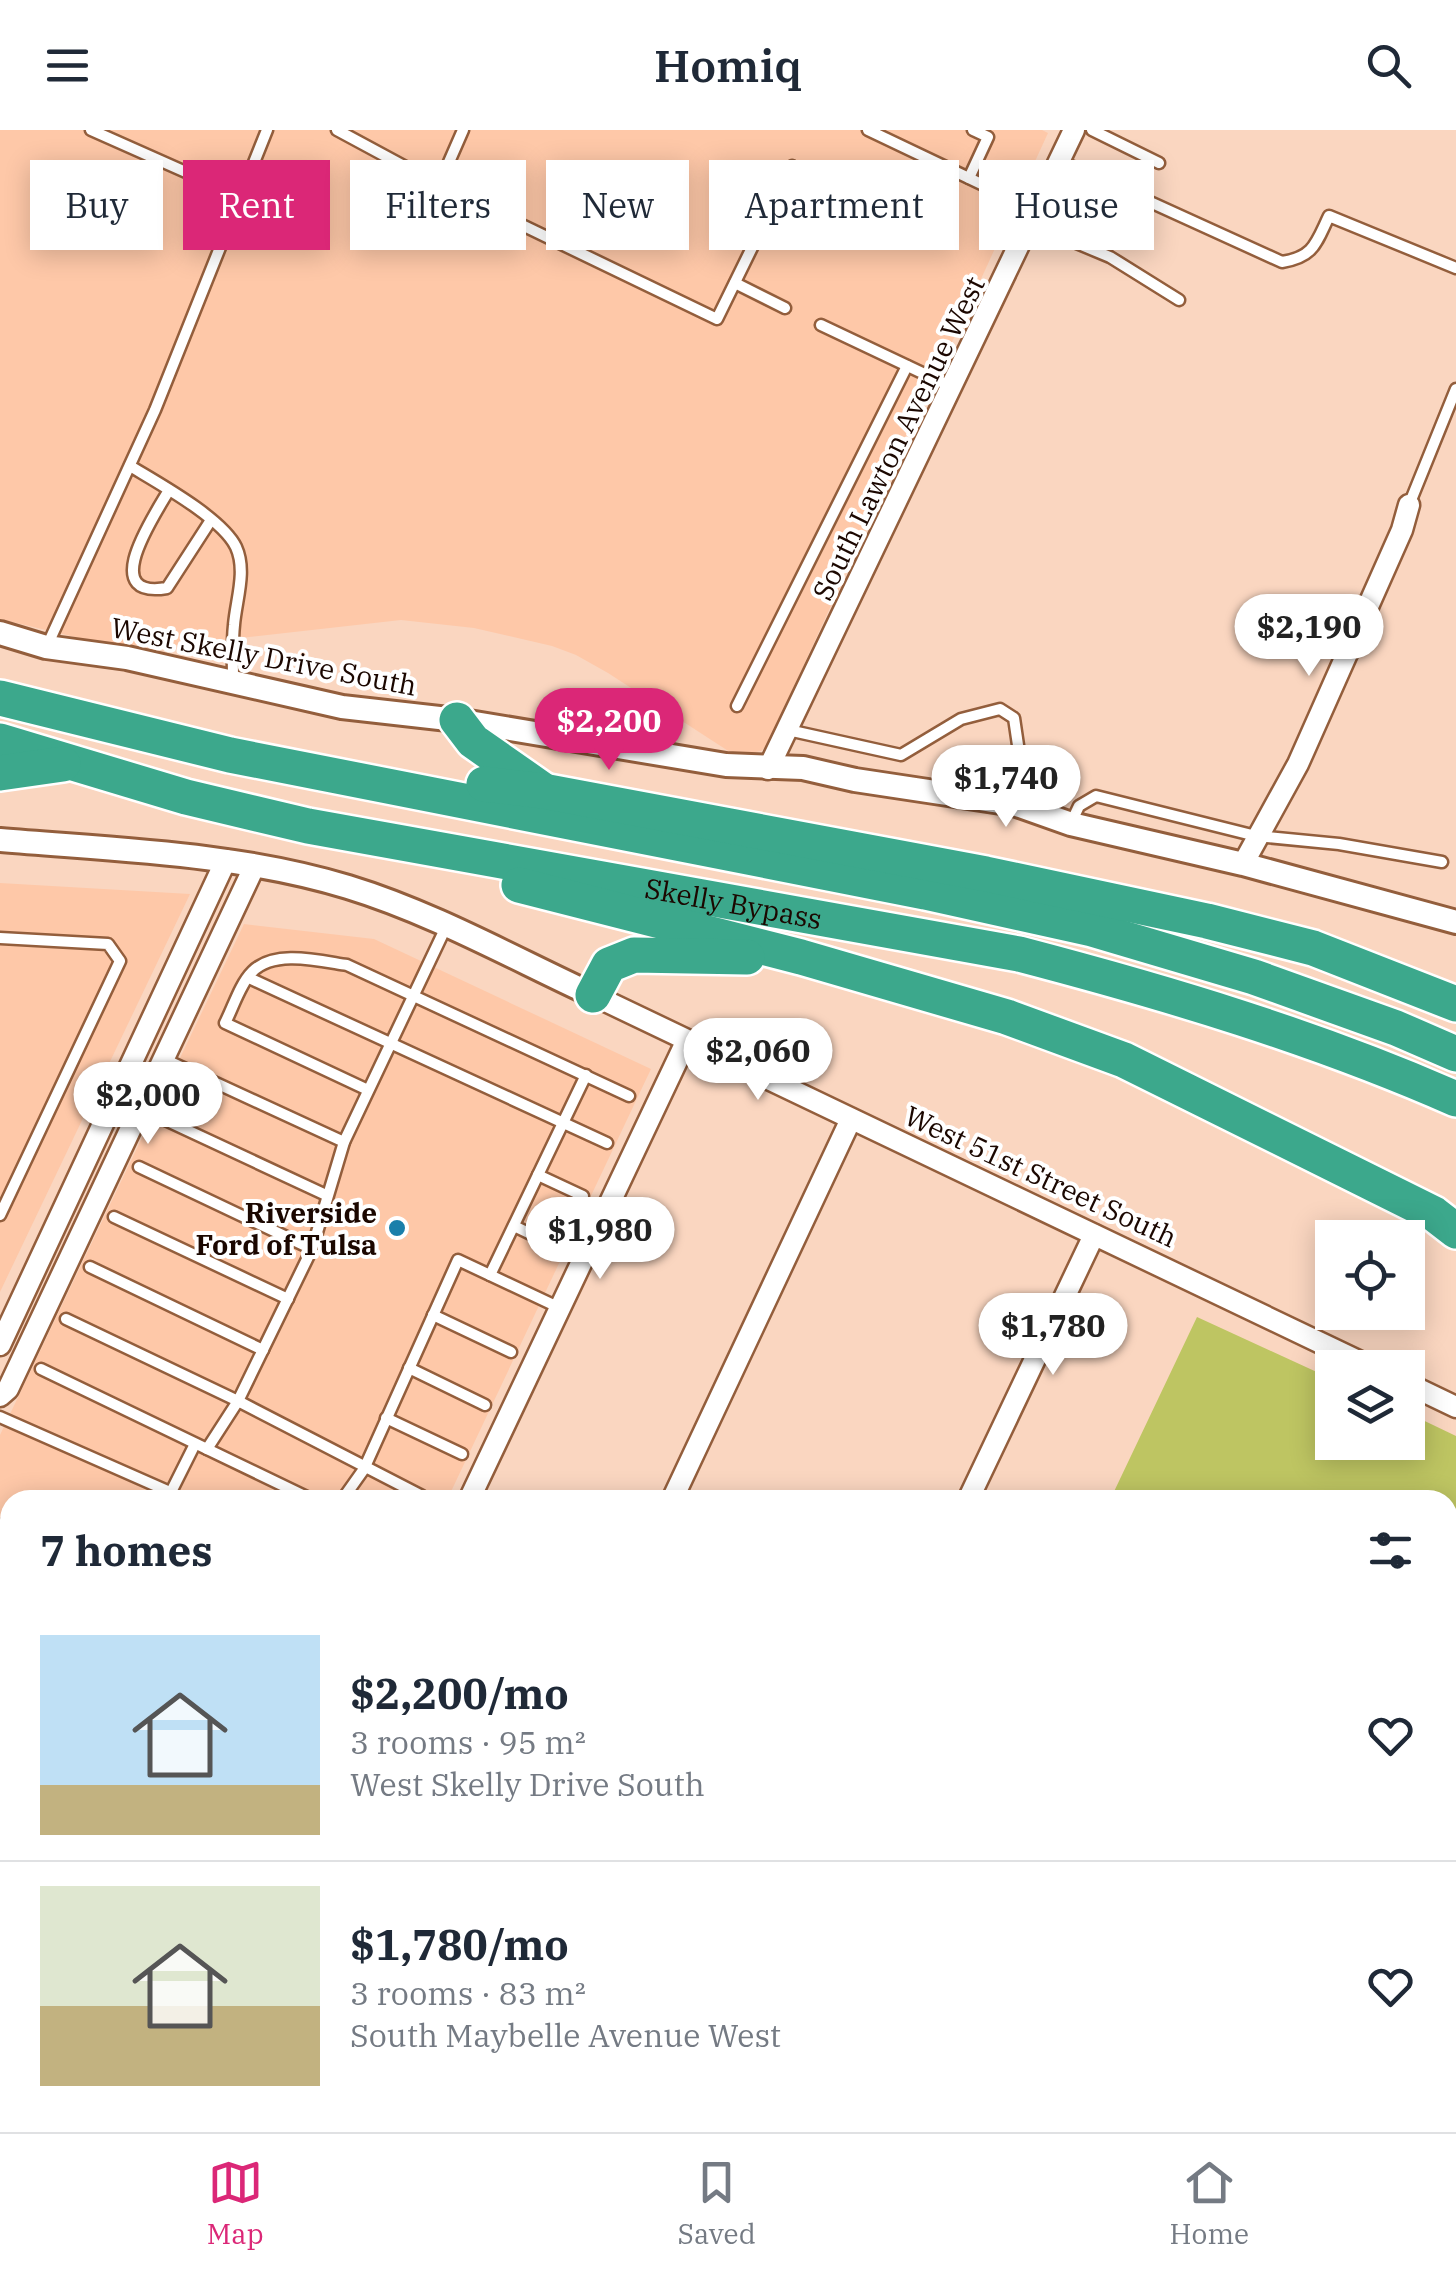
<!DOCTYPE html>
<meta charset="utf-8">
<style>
:root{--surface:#fff;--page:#f6f6f7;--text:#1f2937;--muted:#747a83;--line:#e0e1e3;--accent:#db2777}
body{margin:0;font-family:"IBM Plex Serif",serif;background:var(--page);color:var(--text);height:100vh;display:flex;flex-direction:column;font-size:38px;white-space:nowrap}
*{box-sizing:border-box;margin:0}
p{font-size:32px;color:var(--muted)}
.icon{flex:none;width:55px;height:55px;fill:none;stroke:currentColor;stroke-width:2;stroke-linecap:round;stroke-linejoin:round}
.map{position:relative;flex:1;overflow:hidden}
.side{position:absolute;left:0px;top:1360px;width:1458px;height:642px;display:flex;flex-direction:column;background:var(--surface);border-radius:30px 30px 0 0;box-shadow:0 5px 25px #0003}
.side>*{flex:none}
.top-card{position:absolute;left:30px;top:30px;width:1398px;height:90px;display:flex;gap:20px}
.tools{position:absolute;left:1315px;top:1090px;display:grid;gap:20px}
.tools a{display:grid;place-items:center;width:110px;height:110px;border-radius:0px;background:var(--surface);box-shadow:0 5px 25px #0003;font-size:50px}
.price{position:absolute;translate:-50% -85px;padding:0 22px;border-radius:35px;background:#fff;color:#222;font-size:32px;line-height:65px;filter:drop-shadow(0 2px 5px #0008)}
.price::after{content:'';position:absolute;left:50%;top:60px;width:30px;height:22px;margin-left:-15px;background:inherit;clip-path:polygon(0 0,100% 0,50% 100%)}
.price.active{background:var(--accent);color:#fff}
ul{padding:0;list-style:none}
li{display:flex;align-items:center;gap:30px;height:250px;padding:0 40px}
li+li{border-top:2px solid var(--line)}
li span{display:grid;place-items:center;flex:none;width:280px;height:200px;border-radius:0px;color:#555}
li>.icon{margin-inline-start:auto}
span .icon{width:120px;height:120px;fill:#fffc;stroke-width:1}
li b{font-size:42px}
h2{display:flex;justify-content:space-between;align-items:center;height:120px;padding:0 40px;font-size:42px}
.pill{padding:0 35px;border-radius:0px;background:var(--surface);box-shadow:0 5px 25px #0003;font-size:35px;line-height:90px}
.pill.active{background:var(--accent);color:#fff}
header{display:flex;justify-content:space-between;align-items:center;height:130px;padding:0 40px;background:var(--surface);font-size:45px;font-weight:600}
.tab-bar{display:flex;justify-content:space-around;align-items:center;height:140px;border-top:2px solid var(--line);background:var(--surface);font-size:28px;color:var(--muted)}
.tab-bar a{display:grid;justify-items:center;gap:5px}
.tab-bar .active{color:var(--accent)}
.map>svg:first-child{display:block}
</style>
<header><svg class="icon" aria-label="menu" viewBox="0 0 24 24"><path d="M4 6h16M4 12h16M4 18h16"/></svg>Homiq<svg class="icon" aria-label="search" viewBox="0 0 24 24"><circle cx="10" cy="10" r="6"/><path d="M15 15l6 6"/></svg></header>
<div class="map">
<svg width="1456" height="2002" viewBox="0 0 1456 2002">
<rect width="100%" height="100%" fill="#fad6c0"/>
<g fill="#fec8a8">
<path d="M 0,0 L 1042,0 L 1048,3 L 767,615 L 761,621 L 736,626 L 608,543 L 576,525 L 552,516 L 474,498 L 401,490 L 177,515 L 130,515 L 100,513 L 0,489 Z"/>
<path d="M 0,753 L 190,764 L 0,1162 Z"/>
<path d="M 244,794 L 374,809 L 651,939 L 447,1370 L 10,1370 L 10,1429 L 0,1425 L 0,1305 Z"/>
</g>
<g fill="#bec562">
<path d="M 1197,1187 L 1332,1249 L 1332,1312 L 1408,1312 L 1408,1283 L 1456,1306 L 1456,1714 L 1448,1733 L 1448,1370 L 1110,1370 Z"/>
<path d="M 1193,1993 L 1329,1993 L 1325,2002 L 1213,2002 Z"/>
</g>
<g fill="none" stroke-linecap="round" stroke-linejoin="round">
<g stroke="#935e3c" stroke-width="15">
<g id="service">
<path d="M 91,0 L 242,67"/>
<path d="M 337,0 L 439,55 L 717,189 L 792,36"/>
<path d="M 868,0 L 1036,80"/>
<path d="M 1092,0 L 1159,33"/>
<path d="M 1060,31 L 1282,132 C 1314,127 1316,113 1329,86 L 1456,138"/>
<path d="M 969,48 L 988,7 L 973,0"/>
<path d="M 439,55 L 463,0"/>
<path d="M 1031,94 L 1110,127 L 1179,170"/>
<path d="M 735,153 L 785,178"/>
<path d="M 821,195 L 952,257"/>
<path d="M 130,336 C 158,353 222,388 236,417 C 247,441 236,470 234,495 C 232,513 233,532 233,550"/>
<path d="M 169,360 C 156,383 96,470 167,458 L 211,390"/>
<path d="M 1409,375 L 1456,259"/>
<path d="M 47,516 L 155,280 L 267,0"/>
<path d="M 737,576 L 907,236"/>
<path d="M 788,600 L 901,625 L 961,589 L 1000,579 L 1014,588 L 1019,622 L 1014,673"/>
<path d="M 1071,693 L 1079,676 L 1096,666 L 1256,706 L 1339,714 L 1442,732"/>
<path d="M 0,808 L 108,814 L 120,831 L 0,1085"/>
<path d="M 249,848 L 607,1013"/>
<path d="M 164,929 L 344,1012"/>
<path d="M 368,960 L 225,893 C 233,878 240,854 252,842 C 274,819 320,831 347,835 L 629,966"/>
<path d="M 161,988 L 326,1065"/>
<path d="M 139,1037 L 312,1119"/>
<path d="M 538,1045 L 583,1066"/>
<path d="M 114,1087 L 288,1169"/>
<path d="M 514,1096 L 560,1118"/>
<path d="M 90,1137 L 263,1220"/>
<path d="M 490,1145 L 586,945"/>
<path d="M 433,1185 L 511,1222"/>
<path d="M 66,1189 L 238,1271 L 422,1366"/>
<path d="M 409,1238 L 485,1275"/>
<path d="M 41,1239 L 207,1319 L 238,1271 L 312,1119 L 344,1012 L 446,797"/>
<path d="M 0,1287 L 170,1362"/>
<path d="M 386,1288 L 462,1324"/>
<path d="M 207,1319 L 313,1370"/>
<path d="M 167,1370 L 195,1314"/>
<path d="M 342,1370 L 364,1339 L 458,1130 L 560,1178"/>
<path d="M 0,1395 L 10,1400"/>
<path d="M 0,1456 L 10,1461"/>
<path d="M 0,1636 L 10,1618"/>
<path d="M 182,2002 L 186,1992"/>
<path d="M 825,2002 L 829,1992"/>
</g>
</g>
<g stroke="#935e3c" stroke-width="25">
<g id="minor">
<path d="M 768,639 L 1074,0"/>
<path d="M 1243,734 L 1298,634 L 1402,400 L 1409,375"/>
<path d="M 593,865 L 1373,1238"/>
<path d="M 0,1215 L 226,730"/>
<path d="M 1408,1254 L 1456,1277"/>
<path d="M 0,1266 L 8,1259 L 255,735"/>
<path d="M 469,1370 L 686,912"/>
<path d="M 672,1370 L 851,989"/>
<path d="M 968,1370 L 1094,1105"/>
<path d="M 0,1708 L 10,1721"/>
<path d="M 1148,1992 L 1168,2002"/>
<path d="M 374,2002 L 378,1992"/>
<path d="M 670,2002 L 675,1992"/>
<path d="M 1011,2002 L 1016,1992"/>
</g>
</g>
<g stroke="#935e3c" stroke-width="28">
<g id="tertiary">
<path d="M 0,503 L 46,517 L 127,528 L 342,577 L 457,590 L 726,635 L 803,638 L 855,650 L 1014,674 L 1071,694 L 1243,734 L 1456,792"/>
<path d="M 0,710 C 117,720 236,723 348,757 C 433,783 513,828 593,865"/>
</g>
</g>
<g stroke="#fff" stroke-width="40">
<g id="motorway">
<path d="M 0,568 L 230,625 L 925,762 L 1092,799 L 1254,847 L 1396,898 L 1456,924"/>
<path d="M 457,590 L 473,611 L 543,660"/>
<path id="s1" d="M 0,611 L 186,667 L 308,696 L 1019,824 C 1168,863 1315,907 1456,969"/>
<path d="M 0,643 L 63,634"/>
<path d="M 484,654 L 543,661 L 986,744 L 1207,791 L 1313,818 L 1456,874"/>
<path d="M 519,755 L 801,827 L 1007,887 L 1124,930 L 1434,1084 L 1456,1101"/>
<path d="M 593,865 L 609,835 L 634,825 L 747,827"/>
</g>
</g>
<use href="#service" stroke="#fff" stroke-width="10"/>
<use href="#minor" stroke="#fff" stroke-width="20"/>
<use href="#tertiary" stroke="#fff" stroke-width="22"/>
<use href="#motorway" stroke="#3ca88c" stroke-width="35"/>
</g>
<circle fill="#1a7faa" stroke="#fff" stroke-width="4" cx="397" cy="1098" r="10"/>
<g text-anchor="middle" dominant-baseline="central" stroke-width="8" stroke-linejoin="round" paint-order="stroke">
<g font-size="28" fill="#1b0700" stroke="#fff">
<text transform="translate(898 308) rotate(-64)">South Lawton Avenue West</text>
<text transform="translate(264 526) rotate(11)">West Skelly Drive South</text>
<text stroke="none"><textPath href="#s1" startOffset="752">Skelly Bypass</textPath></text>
<text transform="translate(1041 1046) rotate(25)">West 51st Street South</text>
</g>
<g font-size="28" font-weight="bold" fill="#1b0700" stroke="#fff" text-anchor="end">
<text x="377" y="1082">Riverside<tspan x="377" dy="32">Ford of Tulsa</tspan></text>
</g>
</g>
</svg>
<div class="tools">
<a><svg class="icon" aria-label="locate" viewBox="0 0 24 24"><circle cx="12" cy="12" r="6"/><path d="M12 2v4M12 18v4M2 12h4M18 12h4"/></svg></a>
<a><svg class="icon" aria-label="layers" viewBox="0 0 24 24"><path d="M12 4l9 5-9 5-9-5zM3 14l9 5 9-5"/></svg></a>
</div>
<b class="price" style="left:1309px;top:549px">$2,190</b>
<b class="price active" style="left:609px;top:643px">$2,200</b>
<b class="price" style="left:1006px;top:700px">$1,740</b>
<b class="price" style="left:758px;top:973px">$2,060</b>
<b class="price" style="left:148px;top:1017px">$2,000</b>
<b class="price" style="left:600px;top:1152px">$1,980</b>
<b class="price" style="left:1053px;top:1248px">$1,780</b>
<div class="top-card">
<a class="pill">Buy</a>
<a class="pill active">Rent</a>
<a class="pill">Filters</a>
<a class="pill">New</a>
<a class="pill">Apartment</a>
<a class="pill">House</a>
</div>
<section class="side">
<h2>7 homes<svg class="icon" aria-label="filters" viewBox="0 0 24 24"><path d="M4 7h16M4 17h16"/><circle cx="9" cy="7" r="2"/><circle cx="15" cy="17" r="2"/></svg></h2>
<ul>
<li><span style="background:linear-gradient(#bfe0f5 75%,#c2b280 0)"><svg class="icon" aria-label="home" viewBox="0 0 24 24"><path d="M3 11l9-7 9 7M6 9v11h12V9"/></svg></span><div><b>$2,200/mo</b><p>3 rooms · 95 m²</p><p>West Skelly Drive South</p></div><svg class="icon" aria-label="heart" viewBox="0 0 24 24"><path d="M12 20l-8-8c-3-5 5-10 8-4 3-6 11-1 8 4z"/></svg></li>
<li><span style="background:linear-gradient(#dfe7d0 60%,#c2b280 0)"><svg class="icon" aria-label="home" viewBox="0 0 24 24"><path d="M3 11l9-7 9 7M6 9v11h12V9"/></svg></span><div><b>$1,780/mo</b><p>3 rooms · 83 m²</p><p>South Maybelle Avenue West</p></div><svg class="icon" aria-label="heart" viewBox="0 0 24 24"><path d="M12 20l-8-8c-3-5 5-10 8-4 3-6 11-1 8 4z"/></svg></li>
</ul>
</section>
</div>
<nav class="tab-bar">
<a class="active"><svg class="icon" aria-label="map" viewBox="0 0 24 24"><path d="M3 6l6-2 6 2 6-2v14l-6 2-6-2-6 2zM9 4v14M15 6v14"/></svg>Map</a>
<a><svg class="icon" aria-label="saved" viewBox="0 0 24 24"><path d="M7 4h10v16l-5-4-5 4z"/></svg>Saved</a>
<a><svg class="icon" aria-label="home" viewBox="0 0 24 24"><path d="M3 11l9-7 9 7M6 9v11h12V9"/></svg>Home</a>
</nav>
